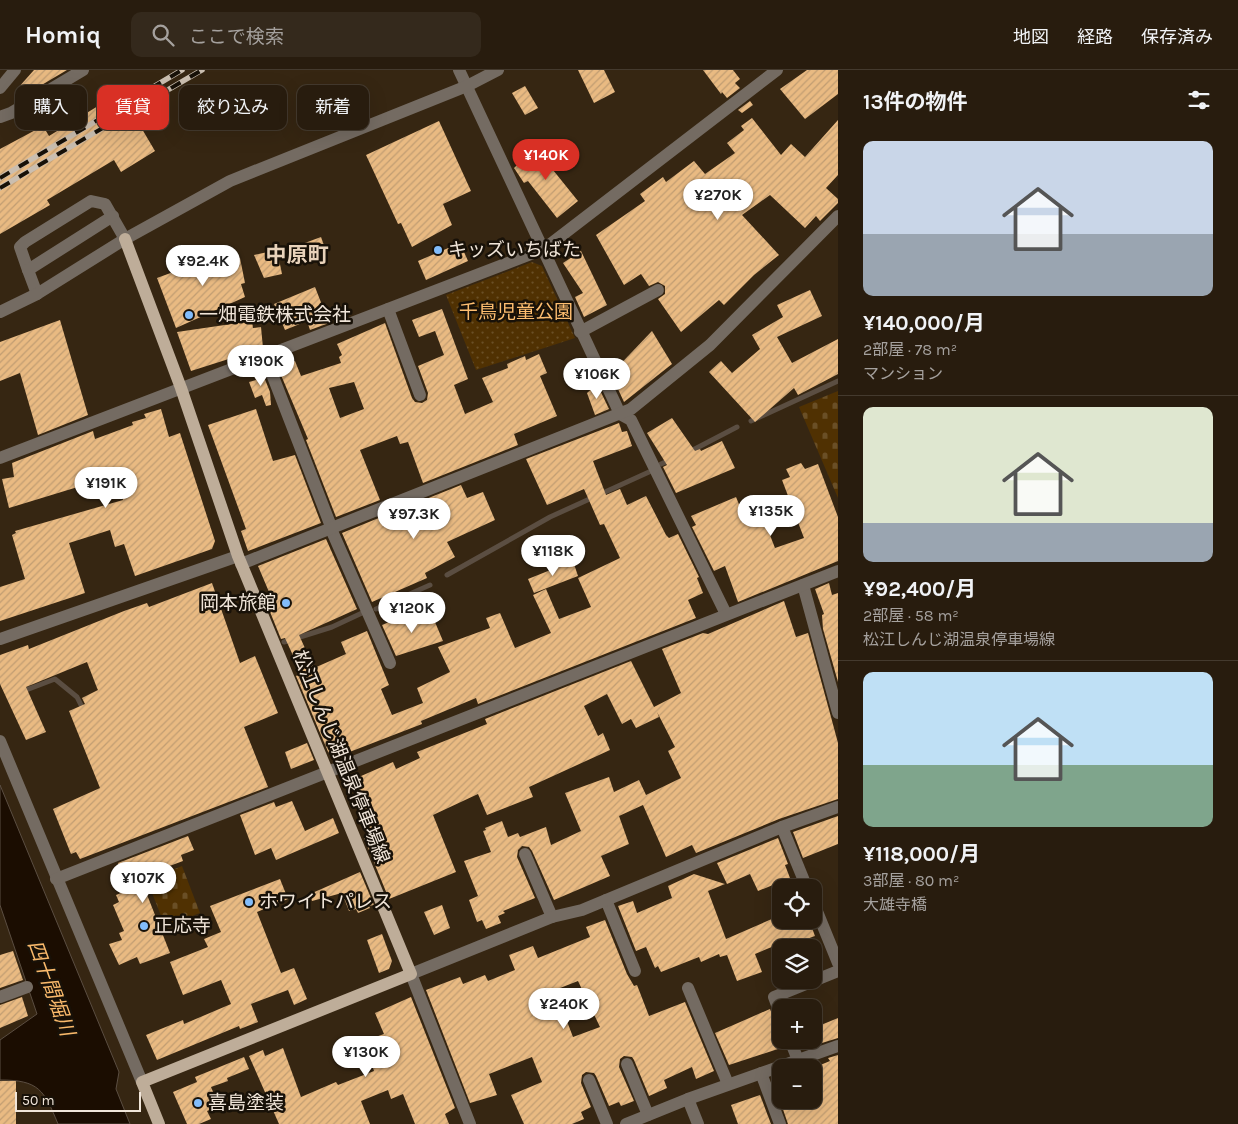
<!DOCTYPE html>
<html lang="ja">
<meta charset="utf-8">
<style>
:root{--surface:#281c0e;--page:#34291c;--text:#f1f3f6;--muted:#a5a19e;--line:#443a2e;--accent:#d93025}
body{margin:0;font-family:Karla,"Noto Sans JP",sans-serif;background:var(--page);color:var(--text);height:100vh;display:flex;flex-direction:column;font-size:19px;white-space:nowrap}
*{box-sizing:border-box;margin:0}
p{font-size:16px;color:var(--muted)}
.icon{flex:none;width:28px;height:28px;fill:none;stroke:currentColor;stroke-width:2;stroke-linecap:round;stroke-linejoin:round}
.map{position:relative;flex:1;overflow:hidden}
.panel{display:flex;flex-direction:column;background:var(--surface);width:400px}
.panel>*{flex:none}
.banner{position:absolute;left:15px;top:15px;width:475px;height:45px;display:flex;gap:10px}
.tools{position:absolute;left:772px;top:809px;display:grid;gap:10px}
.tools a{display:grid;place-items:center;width:50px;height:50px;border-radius:10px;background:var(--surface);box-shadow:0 5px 20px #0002,0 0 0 1px var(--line);font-size:25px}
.scale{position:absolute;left:15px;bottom:12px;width:126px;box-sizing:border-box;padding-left:5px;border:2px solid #f0e5d9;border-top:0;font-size:14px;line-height:18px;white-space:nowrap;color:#f0e5d9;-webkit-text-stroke:4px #181108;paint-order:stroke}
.price{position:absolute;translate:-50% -42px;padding:0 11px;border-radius:18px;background:#fff;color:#222;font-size:16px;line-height:32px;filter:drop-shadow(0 1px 2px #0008)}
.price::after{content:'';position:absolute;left:50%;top:30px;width:15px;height:11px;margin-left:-8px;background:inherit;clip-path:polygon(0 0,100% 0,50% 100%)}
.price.active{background:var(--accent);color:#fff}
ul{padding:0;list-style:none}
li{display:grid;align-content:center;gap:10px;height:265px;padding:0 25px}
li+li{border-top:1px solid var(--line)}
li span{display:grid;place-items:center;height:155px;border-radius:10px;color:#555}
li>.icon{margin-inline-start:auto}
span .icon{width:90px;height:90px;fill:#fffc;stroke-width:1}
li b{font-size:21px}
h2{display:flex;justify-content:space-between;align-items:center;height:60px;padding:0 25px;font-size:21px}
.tag{padding:0 18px;border-radius:10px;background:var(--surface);box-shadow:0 5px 20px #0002,0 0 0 1px var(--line);font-size:18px;line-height:45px}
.tag.active{background:var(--accent);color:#fff}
header{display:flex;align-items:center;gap:30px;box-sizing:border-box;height:70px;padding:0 25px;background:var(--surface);border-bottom:1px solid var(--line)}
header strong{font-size:24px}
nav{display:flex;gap:28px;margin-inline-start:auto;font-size:18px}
.search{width:350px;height:45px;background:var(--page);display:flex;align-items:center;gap:12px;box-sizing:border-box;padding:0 18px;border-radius:10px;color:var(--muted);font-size:19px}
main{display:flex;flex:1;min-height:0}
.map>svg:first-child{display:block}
</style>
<header>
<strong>Homiq</strong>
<div class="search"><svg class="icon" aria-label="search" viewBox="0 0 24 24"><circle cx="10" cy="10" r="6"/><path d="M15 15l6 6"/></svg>ここで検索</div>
<nav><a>地図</a><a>経路</a><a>保存済み</a></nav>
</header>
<main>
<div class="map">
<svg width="838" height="1054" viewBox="0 0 838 1054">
<defs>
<pattern id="cemetery-stones" width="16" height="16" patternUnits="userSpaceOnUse" patternTransform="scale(1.25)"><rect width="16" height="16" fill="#503102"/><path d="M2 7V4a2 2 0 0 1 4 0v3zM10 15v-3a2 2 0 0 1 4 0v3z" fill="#6a4f26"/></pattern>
<pattern id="park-dots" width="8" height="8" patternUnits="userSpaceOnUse" patternTransform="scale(1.25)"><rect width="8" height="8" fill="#503102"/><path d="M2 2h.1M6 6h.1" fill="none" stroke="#6a4f26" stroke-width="1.8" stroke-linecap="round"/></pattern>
<pattern id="building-hatch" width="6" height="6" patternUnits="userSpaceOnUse" patternTransform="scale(1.25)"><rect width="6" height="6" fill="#e9ba82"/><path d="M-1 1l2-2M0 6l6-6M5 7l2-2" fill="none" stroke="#c19d72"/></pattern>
</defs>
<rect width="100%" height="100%" fill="#362612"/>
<g fill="url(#cemetery-stones)">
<path d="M 838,321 L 838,428 L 799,337 Z"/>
<path d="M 182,796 L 200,843 L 165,856 L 147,810 Z"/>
</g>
<path fill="url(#park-dots)" d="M 532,192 L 542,196 L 575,268 L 476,300 L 446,225 Z"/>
<path fill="#1b0d01" stroke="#5b4e42" d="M 0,715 L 119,1002 L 116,1019 L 130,1054 L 58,1054 C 44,1020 39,1010 0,1010 L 0,970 L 37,944 L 0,835 Z"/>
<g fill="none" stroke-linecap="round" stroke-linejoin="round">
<g stroke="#5b4e42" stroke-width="5">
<path d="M 751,351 L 838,311"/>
<path d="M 689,382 L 737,357"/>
<path d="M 661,394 L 670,390"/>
<path d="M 447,505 L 550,447 L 649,402"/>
<path d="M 376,539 L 430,515"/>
<path d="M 284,572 L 332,557 L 362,543"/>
<path d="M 21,622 L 55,609 L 77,627 L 84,641"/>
</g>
</g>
<g fill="url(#building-hatch)" fill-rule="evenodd">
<path d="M 34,0 L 67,0 L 23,26 L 18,18 Z"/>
<path d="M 578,0 L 604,0 L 615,22 L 594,33 Z"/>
<path d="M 703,0 L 733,0 L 740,9 L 735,13 L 740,18 L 727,28 L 722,22 L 721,24 Z"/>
<path d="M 807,0 L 838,0 L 838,24 L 805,49 L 780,19 Z"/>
<path d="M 525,16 L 538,38 L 525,45 L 512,23 Z"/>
<path d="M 116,25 L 138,61 L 142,59 L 155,81 L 121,102 L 114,90 L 47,130 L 50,135 L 0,164 L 0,79 L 43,56 L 49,66 Z"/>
<path d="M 750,31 L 753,35 L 742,43 L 738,40 Z"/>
<path d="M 752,48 L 781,85 L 791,74 L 805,87 L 838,50 L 838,105 L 826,118 L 838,129 L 838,133 L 820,151 L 816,146 L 805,158 L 770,125 L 742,145 L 779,185 L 754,205 L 724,235 L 719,230 L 681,262 L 658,229 L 665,224 L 665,216 L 658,212 L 649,216 L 641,204 L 624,215 L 596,165 L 645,131 L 640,124 L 663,107 L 666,112 L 694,91 L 705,104 L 735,83 L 727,73 L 744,60 L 741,56 Z"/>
<path d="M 439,51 L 471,121 L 443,134 L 452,155 L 412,177 L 401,153 L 398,154 L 366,85 Z"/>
<path d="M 545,74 L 557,88 L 549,95 L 578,131 L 557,148 L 528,111 L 524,113 L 514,98 L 527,85 L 529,87 Z"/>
<path d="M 321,167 L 326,181 L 309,189 L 302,174 Z"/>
<path d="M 460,173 L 468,191 L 426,210 L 418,191 Z"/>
<path d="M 223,175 L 228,190 L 240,188 L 245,213 L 241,214 L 245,227 L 176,258 L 157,208 L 211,188 L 208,180 Z"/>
<path d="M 277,180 L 282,204 L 264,208 L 254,185 Z"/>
<path d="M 581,181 L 607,235 L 584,247 L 575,227 L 583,223 L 563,193 Z"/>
<path d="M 315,217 L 329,253 L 310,260 L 307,251 L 285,260 L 274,234 Z"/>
<path d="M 810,220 L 822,246 L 777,267 L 792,293 L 838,269 L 838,304 L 798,325 L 794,318 L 755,352 L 709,302 L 721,291 L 732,303 L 760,279 L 752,265 L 783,247 L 777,235 Z"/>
<path d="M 442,239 L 468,309 L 454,315 L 465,344 L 493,332 L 482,308 L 508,298 L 507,294 L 525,286 L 526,290 L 539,284 L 547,303 L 540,306 L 557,346 L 514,364 L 518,375 L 423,413 L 408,372 L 400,374 L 397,366 L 360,380 L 380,430 L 336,447 L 306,370 L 308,369 L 278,298 L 295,291 L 301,306 L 341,293 L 339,287 L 342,285 L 337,274 L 385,253 L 412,328 L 415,332 L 422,333 L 427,330 L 428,323 L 418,296 L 444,285 L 435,261 L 419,267 L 412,250 ZM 354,312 L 364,339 L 340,348 L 329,318 Z"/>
<path d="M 60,250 L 88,345 L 38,365 L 20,303 L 0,311 L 0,272 Z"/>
<path d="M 252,251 L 253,258 L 261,257 L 263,278 L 191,301 L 177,262 Z"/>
<path d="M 652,261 L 672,294 L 624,332 L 611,304 Z"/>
<path d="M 260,297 L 270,322 L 271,335 L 266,336 L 262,325 L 255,328 L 249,312 L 256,310 L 252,300 Z"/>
<path d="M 597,314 L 609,339 L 595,345 L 587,323 Z"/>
<path d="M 161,339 L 169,367 L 180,363 L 215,471 L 212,479 L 135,506 L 124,474 L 115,477 L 110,460 L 69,473 L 85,523 L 0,551 L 0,517 L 25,509 L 12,465 L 16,463 L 15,461 L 123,430 L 117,405 L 9,438 L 2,409 L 14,407 L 12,393 L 93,361 L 95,369 L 133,355 L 132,352 L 146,348 L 144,344 Z"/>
<path d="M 256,339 L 273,391 L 295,385 L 321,453 L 248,481 L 241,461 L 246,459 L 208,355 Z"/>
<path d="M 672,348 L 695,381 L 700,379 L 701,381 L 722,371 L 735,398 L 676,423 L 663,397 L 667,395 L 647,363 Z"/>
<path d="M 619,353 L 622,362 L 627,361 L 632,376 L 593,391 L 606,425 L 620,419 L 627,435 L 646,426 L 666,465 L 669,468 L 678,464 L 699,507 L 697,508 L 703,523 L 688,530 L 696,548 L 478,634 L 476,628 L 421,651 L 422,654 L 334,688 L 332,682 L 329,684 L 296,606 L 301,603 L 285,568 L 281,569 L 266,532 L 272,529 L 258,496 L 326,469 L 357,539 L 299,565 L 314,598 L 346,584 L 341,572 L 367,561 L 389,615 L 381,619 L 392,645 L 423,633 L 417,618 L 450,602 L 438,577 L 490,558 L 486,548 L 500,543 L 515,578 L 551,563 L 533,525 L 546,519 L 559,549 L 591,537 L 578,508 L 620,488 L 604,454 L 600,455 L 584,419 L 547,435 L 526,389 Z"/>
<path d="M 801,393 L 805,399 L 818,394 L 838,447 L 838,491 L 738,532 L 725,496 L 714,501 L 692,457 L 696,455 L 691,446 L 736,427 L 743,444 L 759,437 L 775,478 L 804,468 L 782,410 L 790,407 L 786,399 Z"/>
<path d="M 461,415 L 467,428 L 483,422 L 495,450 L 447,472 L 455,487 L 425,503 L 427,508 L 372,532 L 342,463 L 386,445 L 389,453 L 413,440 L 411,435 Z"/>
<path d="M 573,491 L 578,506 L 534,523 L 528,509 Z"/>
<path d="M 212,513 L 240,593 L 255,586 L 278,643 L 244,657 L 268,717 L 80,789 L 76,782 L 71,784 L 53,739 L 100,718 L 69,641 L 85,634 L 82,628 L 98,620 L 97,618 L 87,592 L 26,617 L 46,662 L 26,670 L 0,614 L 0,585 L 28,575 L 29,579 L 124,541 L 147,533 L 149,537 Z"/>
<path d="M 829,513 L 832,525 L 838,523 L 838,612 L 823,559 L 822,545 L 824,544 L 815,519 Z"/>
<path d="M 784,531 L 796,567 L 808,563 L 831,647 L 838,673 L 838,729 L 779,749 L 696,783 L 692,775 L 666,787 L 643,735 L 619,746 L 629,774 L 601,786 L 610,806 L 554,830 L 532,781 L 529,777 L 522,776 L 518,780 L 517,787 L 535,828 L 503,841 L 505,843 L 498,846 L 501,853 L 486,859 L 482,850 L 477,852 L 469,830 L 478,826 L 464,791 L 491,782 L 483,761 L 486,760 L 485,758 L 502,751 L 508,767 L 518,763 L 520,767 L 546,757 L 551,775 L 581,761 L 565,723 L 609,707 L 614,722 L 639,710 L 646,725 L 681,708 L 668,681 L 675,677 L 657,642 L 659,647 L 636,658 L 631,649 L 622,654 L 607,624 L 584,636 L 598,666 L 603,663 L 610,680 L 529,717 L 533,727 L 487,745 L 478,724 L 433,745 L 456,802 L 389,829 L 364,768 L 372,764 L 352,710 L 393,692 L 396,699 L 420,688 L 417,682 L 487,654 L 485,649 L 631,591 L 654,637 L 681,623 L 662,579 L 703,563 L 708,564 Z"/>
<path d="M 417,543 L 420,549 L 432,545 L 443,571 L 396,586 L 382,555 L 396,549 L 398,552 Z"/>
<path d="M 307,673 L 314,690 L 291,699 L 285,682 Z"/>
<path d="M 292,731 L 305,761 L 333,748 L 339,763 L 276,790 L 271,778 L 255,785 L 240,745 L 274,732 L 276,737 Z"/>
<path d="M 838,746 L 838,774 L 803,788 L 793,762 Z"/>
<path d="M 188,766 L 194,780 L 181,785 L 183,791 L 140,807 L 170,883 L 140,894 L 137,887 L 119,895 L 109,874 L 122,870 L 119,863 L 124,861 L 113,835 L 119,832 L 116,825 L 126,821 L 118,793 Z"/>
<path d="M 778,768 L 788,794 L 785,795 L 790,808 L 758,821 L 750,804 L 727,814 L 717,793 Z"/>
<path d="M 360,802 L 374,835 L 369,836 L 370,838 L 358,843 L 356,839 L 349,841 L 342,823 L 312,831 L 310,824 Z"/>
<path d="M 694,804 L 725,814 L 708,821 L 726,869 L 781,845 L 781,850 L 809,850 L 815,866 L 793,874 L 791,869 L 755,884 L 762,902 L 737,911 L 727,885 L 720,887 L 719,884 L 701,892 L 699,887 L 661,902 L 658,896 L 655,898 L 646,877 L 636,881 L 618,836 L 633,831 L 637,843 L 672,828 L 668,816 Z"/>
<path d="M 280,809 L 288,829 L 257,842 L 281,903 L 294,898 L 307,929 L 294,935 L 288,920 L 251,934 L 258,952 L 240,959 L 239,956 L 157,990 L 146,965 L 183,950 L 184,954 L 231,934 L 221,910 L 183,925 L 170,892 L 208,877 L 204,869 L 221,862 L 210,836 Z"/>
<path d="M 442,835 L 450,858 L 434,865 L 424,842 Z"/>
<path d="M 605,850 L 627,904 L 634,916 L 637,915 L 649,946 L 685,932 L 714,1001 L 696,1009 L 692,997 L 664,1010 L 667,1018 L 649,1026 L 634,990 L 632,987 L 624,986 L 620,989 L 619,997 L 634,1031 L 621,1036 L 619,1032 L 609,1036 L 596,1006 L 594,1003 L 586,1002 L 582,1005 L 581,1013 L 591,1037 L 581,1042 L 584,1049 L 572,1054 L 524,1054 L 511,1025 L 542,1012 L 532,987 L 489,1004 L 497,1025 L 470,1033 L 426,920 L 460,907 L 463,914 L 485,905 L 488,911 L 515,900 L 509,885 L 533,876 L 538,888 L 590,867 L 586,857 ZM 578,911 L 600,957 L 573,967 L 555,920 Z"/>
<path d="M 382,864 L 392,891 L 389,899 L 379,903 L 367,870 Z"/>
<path d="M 13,881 L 23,910 L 0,918 L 0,885 Z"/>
<path d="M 22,927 L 28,946 L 0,958 L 0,935 Z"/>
<path d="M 411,927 L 455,1038 L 445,1044 L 449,1054 L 415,1054 L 403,1024 L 391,1029 L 388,1020 L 361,1031 L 370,1054 L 279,1054 L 249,986 L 263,980 L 265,986 L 283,978 L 301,1027 L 336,1012 L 338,1015 L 374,1001 L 364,971 L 384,964 L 375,943 Z"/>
<path d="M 770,939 L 775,952 L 781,954 L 781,978 L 729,995 L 715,963 Z"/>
<path d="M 838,948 L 838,968 L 822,973 L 816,957 Z"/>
<path d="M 838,985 L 838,1054 L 788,1054 L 776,1019 L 781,1017 L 781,1030 L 823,1030 L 814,1006 L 813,998 L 830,991 L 828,988 Z"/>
<path d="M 244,987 L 249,999 L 227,1008 L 228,1011 L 211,1017 L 219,1036 L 207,1041 L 211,1049 L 199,1054 L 187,1054 L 173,1022 L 197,1012 L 195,1007 Z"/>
<rect x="0" y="1011" width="16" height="43"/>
<path d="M 760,1025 L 771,1054 L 738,1054 L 731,1035 Z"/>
</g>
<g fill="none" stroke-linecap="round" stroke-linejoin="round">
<g stroke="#746b62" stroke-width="12">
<path d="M 459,0 L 615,333 L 620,344 L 631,350 L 726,544"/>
<path d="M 0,18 L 15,0"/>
<path d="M 0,47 L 11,43 L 83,0"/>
<path d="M 28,200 L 20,177 L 25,172 L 91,131 L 105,134 L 125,169"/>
<path d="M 37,224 L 28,200 L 113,146"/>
<path d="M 388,239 L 420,325"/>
<path d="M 0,242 L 37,224 L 125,169 L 230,111 L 467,16 L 498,0"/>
<path d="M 580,262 L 658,220"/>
<path d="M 265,286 L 332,459"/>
<path d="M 0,388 L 544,179 L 777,0"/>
<path d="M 331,459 L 390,593"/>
<path d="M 241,494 L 631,339 L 710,275 L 838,146"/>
<path d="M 803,515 L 838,643"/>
<path d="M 0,569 L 238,486"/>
<path d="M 0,671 L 142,1012"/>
<path d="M 782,757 L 807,818"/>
<path d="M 525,784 L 552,847"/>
<path d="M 56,809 L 838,501"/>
<path d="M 606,830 L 635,901"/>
<path d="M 814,834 L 838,893"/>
<path d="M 688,918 L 728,1014"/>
<path d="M 0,927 L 27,917"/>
<path d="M 781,946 L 774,927 L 838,901"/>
<path d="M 790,970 L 798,990"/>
<path d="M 627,994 L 648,1045"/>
<path d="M 761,1003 L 780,1054"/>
<path d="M 589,1010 L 607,1054"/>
<path d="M 688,1029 L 698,1054"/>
<path d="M 470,1054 L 411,904 L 552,847 L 582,840 L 782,757 L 838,737"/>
<path d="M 626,1054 L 688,1029 L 838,976"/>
</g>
<path stroke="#bead99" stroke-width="12" d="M 125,169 L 181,318 L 238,486 L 411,904 L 142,1012 L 159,1054"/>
<g stroke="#cabeb0" stroke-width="5.5">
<g id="rail">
<path d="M 0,108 L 182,0"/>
<path d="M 0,118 L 202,0"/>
</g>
</g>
<use href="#rail" stroke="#181108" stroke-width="4" stroke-dasharray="11" stroke-linecap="butt"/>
</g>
<g fill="#82bcfa" stroke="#181108" stroke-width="2">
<circle cx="438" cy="180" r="5"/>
<circle cx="189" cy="245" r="5"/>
<circle cx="286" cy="533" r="5"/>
<circle cx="249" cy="832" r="5"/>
<circle cx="144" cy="856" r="5"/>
<circle cx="198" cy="1033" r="5"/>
</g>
<g text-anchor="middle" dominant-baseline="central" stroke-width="5" stroke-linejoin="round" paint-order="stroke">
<g font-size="19" fill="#f0e5d9" stroke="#181108" text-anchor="start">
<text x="448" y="180">キッズいちばた</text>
<text x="199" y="245">一畑電鉄株式会社</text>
<text x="276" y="533" text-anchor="end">岡本旅館</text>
<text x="259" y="832">ホワイトパレス</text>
<text x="154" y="856">正応寺</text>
<text x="208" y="1033">喜島塗装</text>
</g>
<g font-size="19" fill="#febe70" stroke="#181108">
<text x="516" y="242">千鳥児童公園</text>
</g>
<g font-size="19" fill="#f0e5d9" stroke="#181108">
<text transform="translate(341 687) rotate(68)">松江しんじ湖温泉停車場線</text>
</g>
<g font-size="20" font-style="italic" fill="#f9b96b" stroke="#181108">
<text transform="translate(51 918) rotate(70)">四十間堀川</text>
</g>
<g font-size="21" font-weight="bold" fill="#e8d2ba" stroke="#181108">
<text x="297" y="185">中原町</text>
</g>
</g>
</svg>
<div class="tools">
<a><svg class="icon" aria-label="locate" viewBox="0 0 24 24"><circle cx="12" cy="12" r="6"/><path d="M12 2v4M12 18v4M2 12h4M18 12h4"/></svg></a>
<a><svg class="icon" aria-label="layers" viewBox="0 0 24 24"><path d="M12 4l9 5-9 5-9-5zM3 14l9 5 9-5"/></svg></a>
<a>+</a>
<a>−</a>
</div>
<div class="scale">50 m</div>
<b class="price active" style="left:546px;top:111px">¥140K</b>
<b class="price" style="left:718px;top:151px">¥270K</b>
<b class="price" style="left:203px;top:217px">¥92.4K</b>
<b class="price" style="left:261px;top:317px">¥190K</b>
<b class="price" style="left:597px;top:330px">¥106K</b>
<b class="price" style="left:106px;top:439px">¥191K</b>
<b class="price" style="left:771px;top:467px">¥135K</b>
<b class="price" style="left:414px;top:470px">¥97.3K</b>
<b class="price" style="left:553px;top:507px">¥118K</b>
<b class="price" style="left:412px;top:564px">¥120K</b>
<b class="price" style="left:143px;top:834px">¥107K</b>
<b class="price" style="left:564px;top:960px">¥240K</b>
<b class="price" style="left:366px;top:1008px">¥130K</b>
<div class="banner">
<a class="tag">購入</a>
<a class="tag active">賃貸</a>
<a class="tag">絞り込み</a>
<a class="tag">新着</a>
</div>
</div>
<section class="panel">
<h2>13件の物件<svg class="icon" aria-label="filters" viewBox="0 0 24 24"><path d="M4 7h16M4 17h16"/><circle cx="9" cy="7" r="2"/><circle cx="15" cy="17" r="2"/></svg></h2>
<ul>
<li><span style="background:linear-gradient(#c9d6e8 60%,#9aa5b1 0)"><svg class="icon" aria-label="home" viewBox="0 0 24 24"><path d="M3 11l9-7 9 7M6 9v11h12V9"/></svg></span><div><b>¥140,000/月</b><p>2部屋 · 78 m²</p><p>マンション</p></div></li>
<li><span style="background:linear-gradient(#dfe7d0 75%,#9aa5b1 0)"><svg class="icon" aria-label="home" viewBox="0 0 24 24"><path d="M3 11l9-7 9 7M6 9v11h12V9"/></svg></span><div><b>¥92,400/月</b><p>2部屋 · 58 m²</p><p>松江しんじ湖温泉停車場線</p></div></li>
<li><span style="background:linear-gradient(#bfe0f5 60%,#7fa58c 0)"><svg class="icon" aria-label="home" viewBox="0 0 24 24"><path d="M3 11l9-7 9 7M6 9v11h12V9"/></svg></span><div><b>¥118,000/月</b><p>3部屋 · 80 m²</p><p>大雄寺橋</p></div></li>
</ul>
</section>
</main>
